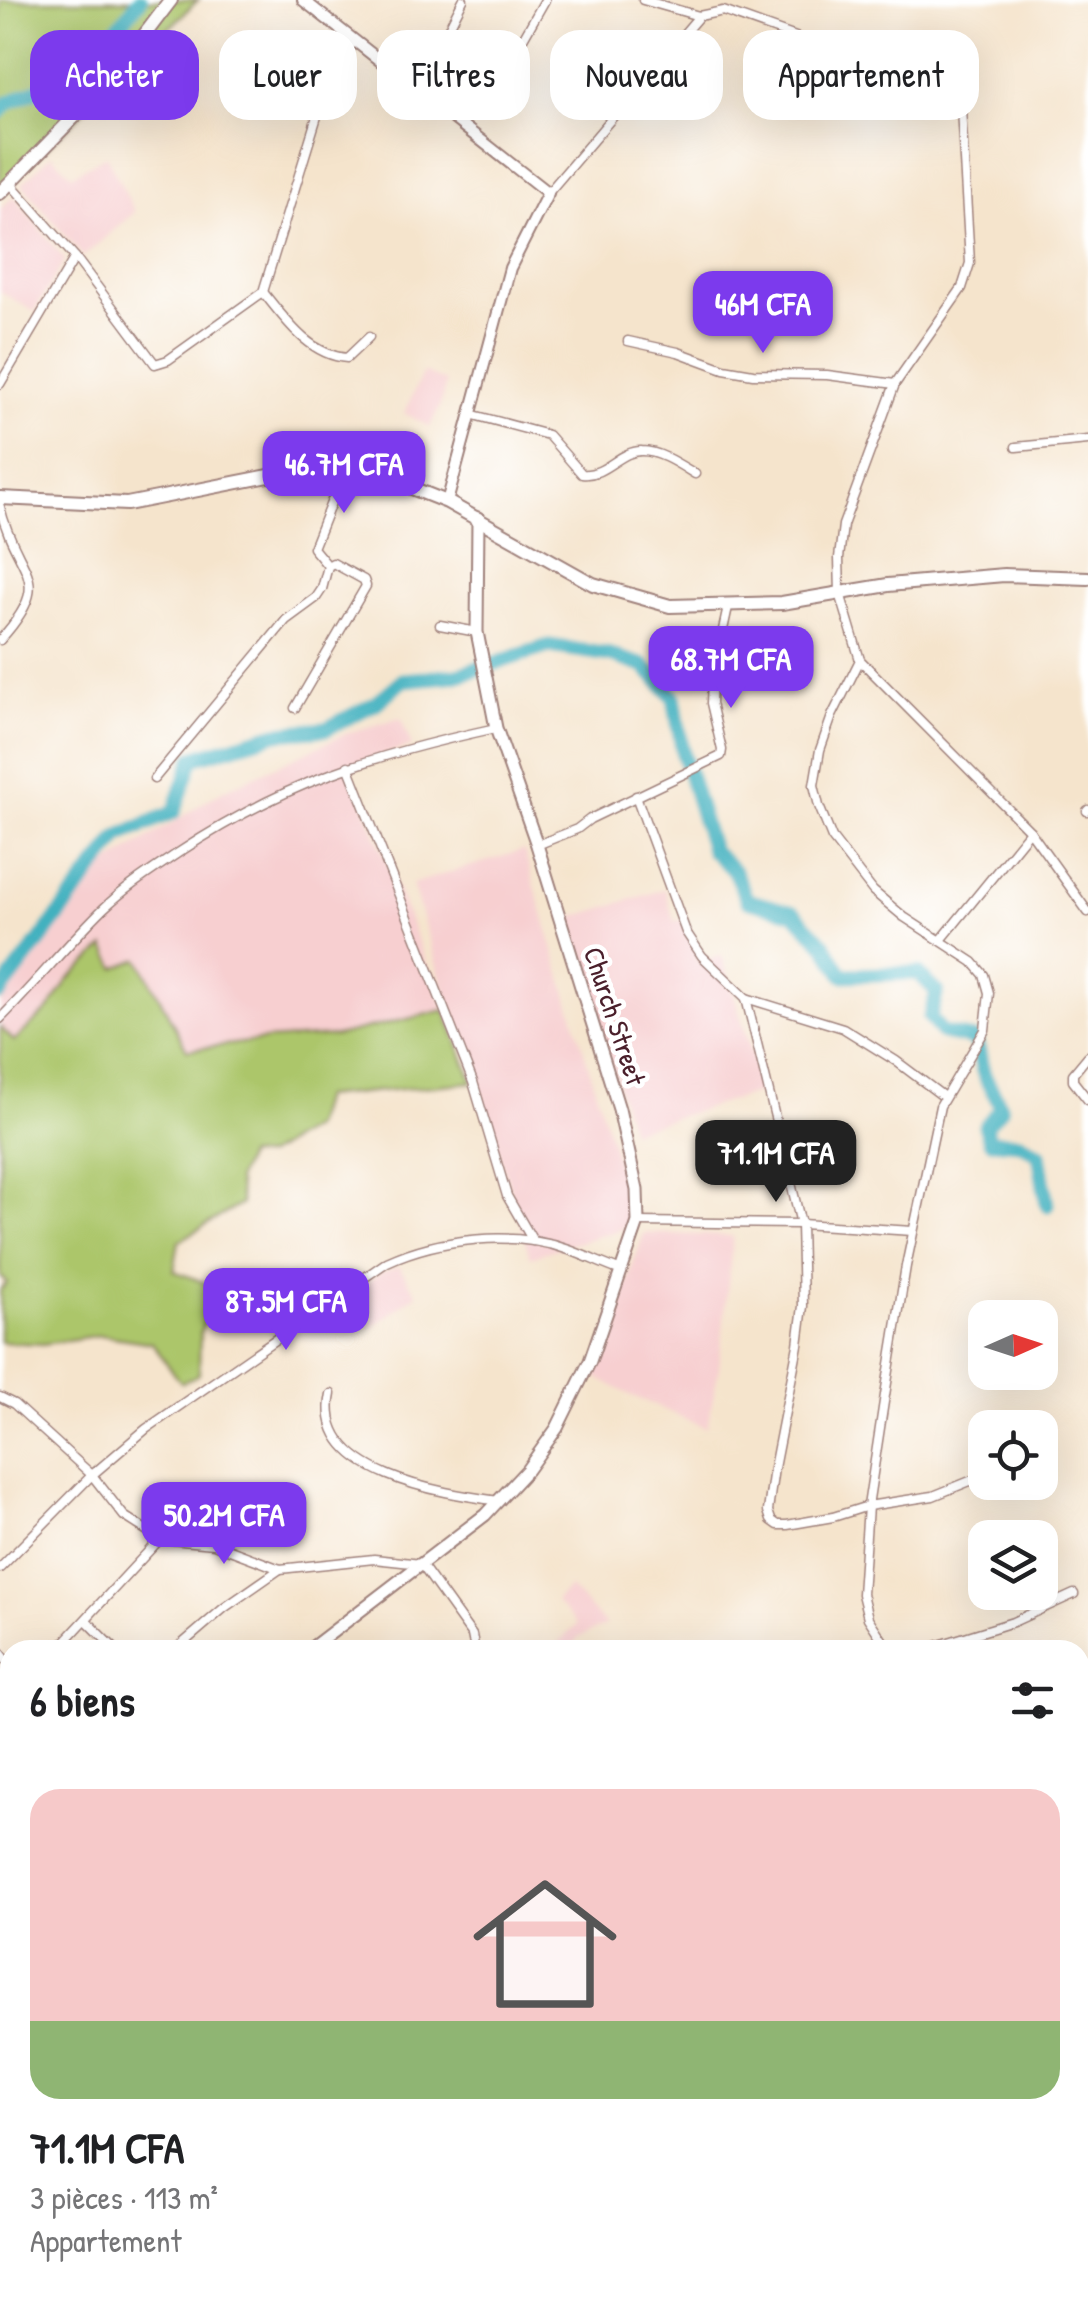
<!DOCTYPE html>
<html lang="fr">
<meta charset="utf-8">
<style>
:root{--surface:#fff;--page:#f6f6f6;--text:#202124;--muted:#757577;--accent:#7c3aed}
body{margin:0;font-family:"Patrick Hand",sans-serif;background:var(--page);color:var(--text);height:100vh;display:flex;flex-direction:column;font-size:38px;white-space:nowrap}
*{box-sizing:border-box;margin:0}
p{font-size:32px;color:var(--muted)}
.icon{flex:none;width:55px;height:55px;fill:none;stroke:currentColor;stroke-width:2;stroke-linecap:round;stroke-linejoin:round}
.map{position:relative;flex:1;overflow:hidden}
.panel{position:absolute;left:0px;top:1640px;width:1090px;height:670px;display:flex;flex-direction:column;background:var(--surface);border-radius:30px 30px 0 0;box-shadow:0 10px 40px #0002}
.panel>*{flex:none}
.top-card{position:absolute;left:30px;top:30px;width:1030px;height:90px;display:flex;gap:20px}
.needle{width:65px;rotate:87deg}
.controls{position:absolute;left:968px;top:1300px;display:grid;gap:20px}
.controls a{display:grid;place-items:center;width:90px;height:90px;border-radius:20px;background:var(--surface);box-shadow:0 10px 40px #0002;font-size:50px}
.price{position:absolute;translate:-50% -85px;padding:0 22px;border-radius:20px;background:var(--accent);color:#fff;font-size:32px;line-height:65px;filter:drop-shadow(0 2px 5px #0008)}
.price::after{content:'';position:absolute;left:50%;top:60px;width:30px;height:22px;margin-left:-15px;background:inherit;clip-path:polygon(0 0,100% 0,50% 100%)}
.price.selected{background:#222;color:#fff}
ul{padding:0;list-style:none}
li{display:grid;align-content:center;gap:20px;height:530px;padding:0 30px}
li span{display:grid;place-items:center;height:310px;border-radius:30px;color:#555}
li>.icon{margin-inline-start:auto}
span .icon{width:180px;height:180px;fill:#fffc;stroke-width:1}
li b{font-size:42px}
h2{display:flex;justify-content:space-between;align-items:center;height:120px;padding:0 30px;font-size:42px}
.tag{padding:0 35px;border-radius:30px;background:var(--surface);box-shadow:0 10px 40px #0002;font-size:35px;line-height:90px}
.tag.selected{background:var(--accent);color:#fff}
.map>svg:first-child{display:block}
</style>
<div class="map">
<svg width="1088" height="2310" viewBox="0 0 1088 2310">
<rect width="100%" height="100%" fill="#fff"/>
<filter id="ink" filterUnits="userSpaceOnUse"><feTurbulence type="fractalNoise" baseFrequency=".01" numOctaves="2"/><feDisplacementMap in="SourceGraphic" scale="20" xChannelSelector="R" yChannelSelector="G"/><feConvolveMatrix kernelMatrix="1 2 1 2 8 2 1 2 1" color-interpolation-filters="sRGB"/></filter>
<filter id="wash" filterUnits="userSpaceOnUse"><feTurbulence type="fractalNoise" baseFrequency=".0048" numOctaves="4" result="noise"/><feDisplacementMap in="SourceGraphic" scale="40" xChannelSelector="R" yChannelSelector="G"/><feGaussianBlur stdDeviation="2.25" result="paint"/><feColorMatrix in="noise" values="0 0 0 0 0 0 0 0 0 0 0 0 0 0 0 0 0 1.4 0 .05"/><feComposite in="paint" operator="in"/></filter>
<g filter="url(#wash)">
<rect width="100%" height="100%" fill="#f5e4cc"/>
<g fill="#f7cfd0">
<path d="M 52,154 L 72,175 L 106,155 L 135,212 L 83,257 L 22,184 Z"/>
<path d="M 14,196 L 65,260 L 34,312 L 0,291 L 0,209 Z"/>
<path d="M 423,372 L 446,382 L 441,403 L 430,427 L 404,413 Z"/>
<path d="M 401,718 L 412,746 L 349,766 L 445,1010 L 336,1036 L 265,1040 L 186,1050 L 138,960 L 69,979 L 49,1009 L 13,1041 L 0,1027 L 1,992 L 92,874 L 222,791 L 350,732 Z"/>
<path d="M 524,850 L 636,1225 L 530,1257 L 463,1032 L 457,1033 L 412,884 Z"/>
<path d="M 665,889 L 674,921 L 686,919 L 699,962 L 722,955 L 763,1091 L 631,1131 L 567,919 Z"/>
<path d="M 644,1233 L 733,1236 L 719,1368 L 707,1428 L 630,1395 L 594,1376 Z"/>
<path d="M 399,1266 L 417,1294 L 370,1329 L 349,1294 L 380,1273 Z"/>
<path d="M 569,1587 L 606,1625 L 578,1638 L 571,1650 L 551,1650 L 577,1625 L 555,1601 Z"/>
</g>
<g fill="#acc66b" stroke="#7b724b" stroke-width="2.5">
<path d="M 0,0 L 198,0 L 0,193 Z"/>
<path d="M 105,947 L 116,968 L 139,959 L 187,1050 L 265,1040 L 336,1036 L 445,1010 L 473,1082 L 322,1097 L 313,1127 L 266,1156 L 247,1156 L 237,1179 L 241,1204 L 179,1241 L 174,1271 L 219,1288 L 200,1333 L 199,1374 L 181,1383 L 152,1343 L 100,1335 L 43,1344 L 0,1342 L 0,1290 L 7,1283 L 0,1276 L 0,1027 L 14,1041 L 49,1009 L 69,979 Z"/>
</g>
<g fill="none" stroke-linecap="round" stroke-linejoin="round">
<g stroke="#43b1bf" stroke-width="15">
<path d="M 0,112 L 8,103 L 50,84 L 100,50 L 140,0"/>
<path d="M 0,993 L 119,836 L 174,812 L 193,758 L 277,733 L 326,729 L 376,703 L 403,680 L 458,675 L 549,646 L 610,655 L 644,666 L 674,697 L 683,754 L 712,850 L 734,871 L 747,900 L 794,913 L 825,945 L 843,975 L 918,973 L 937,992 L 930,1017 L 942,1033 L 974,1039 C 981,1052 979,1058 983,1071 C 986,1084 997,1094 1001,1109 L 985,1126 L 990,1141 L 1021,1143 L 1039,1154 L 1047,1205"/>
<path d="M 0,2277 L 10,2270"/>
<path d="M 128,2300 L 129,2310"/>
</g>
</g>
</g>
<g filter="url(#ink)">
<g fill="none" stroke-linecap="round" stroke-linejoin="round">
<g stroke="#a0827c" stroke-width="11">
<g id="minor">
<path d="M 643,0 L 699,16 L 723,11 L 950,92 L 961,108 L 970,263 L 962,288 L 895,384 L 843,525 L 839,558 L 840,593 L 860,660 L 1030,831 L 1088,912"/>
<path d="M 417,91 L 463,0"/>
<path d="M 462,122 L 516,51 L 545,0"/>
<path d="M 548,193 L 699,16"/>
<path d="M 75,257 L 155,364 L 168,360 L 263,292 L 318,113 L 353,41"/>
<path d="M 263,292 C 285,319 309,355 347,358 L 369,337"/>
<path d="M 628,341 L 678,352 L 724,369 L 753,374 L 827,375 L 895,384"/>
<path d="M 0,384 L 75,257 L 10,183"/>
<path d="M 470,414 L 548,435 L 582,474 C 605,477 620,450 642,451 C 660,451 680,465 695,474"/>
<path d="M 1016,447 L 1088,440"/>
<path d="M 0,507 C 16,576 58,576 0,640"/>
<path d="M 328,566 L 313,548 L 344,470"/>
<path d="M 440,625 L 477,632"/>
<path d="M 860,660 L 832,716 L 820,750 L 814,785 L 819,806 L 832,838 L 873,891 L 904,917 L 973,962 L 984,975 L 989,993 L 985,1030 L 940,1106 L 906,1266 L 885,1395 L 868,1506 L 862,1594 L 868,1618 L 889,1650"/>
<path d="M 348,766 L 473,1082 L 507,1196 L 533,1241"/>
<path d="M 154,779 L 286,620 L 316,598 L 322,589 L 328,566 L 333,563 L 364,580 L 366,586 L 295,708"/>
<path d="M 636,796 L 686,932 L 702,956 L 746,998 L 801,1224 L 803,1306 L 798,1345 L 774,1468 L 768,1511 L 771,1520 L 778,1525 L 787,1525 L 833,1517 L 868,1506 L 933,1496 L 985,1475"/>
<path d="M 1087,811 L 1088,810"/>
<path d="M 537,845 L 577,829 L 590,819 L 721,756 L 722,750 L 711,703 L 712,680 L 728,607"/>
<path d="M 942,939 L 1030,831"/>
<path d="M 746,998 L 843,1028 L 896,1061 L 944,1097"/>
<path d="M 0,1019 C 36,983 68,943 104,908 C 126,887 153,870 178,853 C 285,782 372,755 496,728"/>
<path d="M 1088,1056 L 1073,1074 L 1073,1081 L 1088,1100"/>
<path d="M 638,1222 L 801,1224 L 913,1231"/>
<path d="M 331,1394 C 314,1475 443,1493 499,1501"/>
<path d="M 0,1397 L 14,1404 L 92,1475 L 124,1516 L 160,1539"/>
<path d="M 0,1568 L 92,1475 L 146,1429 L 387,1262 C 439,1238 514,1230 569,1250 C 586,1256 602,1264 619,1270"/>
<path d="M 86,1620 L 116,1650"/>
<path d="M 57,1650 L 160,1539 L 214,1544 L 280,1569 L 374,1559 L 421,1564 L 472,1635 L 475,1650"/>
<path d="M 175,1650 L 224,1608 L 280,1569"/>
<path d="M 923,1650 L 1013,1622 L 1074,1594"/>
<path d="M 0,1652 L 10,1665"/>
<path d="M 0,1707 L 10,1698"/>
<path d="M 1080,1720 L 1088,1720"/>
<path d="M 0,1822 L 10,1812"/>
<path d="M 0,1946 L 10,1936"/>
<path d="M 0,2061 L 10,2051"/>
<path d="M 0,2073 L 10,2082"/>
<path d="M 0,2202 L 10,2210"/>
<path d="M 71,2300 L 75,2310"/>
<path d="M 140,2300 L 148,2310"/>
<path d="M 0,2308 L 16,2300"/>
<path d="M 408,2310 L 412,2300"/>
</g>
</g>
<g stroke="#a0827c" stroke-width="14">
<path id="tertiary" d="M 303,0 L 548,193 L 510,268 L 447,502"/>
</g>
<g stroke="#a0827c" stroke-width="15">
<g id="secondary">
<path d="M 309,1650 L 485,1515 L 527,1470 L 557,1428 L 590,1361 L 638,1222 L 637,1190 L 619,1109 L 537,845 L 496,728 L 477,632 L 478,518"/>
<path d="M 0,1797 L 10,1806"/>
</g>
</g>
<g stroke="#a0827c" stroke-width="16">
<g id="trunk">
<path d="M 0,193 L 111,79 L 171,0"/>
<path d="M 0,498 L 127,504 L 294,471 L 344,470 L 404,485 L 447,502 L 593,584 L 670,606 L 782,603 L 888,585 L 1004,575 L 1088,578"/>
</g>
</g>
<use href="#minor" stroke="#fff" stroke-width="8"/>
<use href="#tertiary" stroke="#fff" stroke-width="10"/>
<use href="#secondary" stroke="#fff" stroke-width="11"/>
<use href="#trunk" stroke="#fff" stroke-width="12"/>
</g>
</g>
<g text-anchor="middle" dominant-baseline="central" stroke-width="9" stroke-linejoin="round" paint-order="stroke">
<g font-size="28" fill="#4a1f2b" stroke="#fff">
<text transform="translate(615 1016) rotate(72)">Church Street</text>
</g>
</g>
</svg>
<div class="controls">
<a><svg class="needle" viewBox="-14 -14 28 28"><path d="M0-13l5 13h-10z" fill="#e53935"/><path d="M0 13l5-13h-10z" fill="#757577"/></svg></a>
<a><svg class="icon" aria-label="locate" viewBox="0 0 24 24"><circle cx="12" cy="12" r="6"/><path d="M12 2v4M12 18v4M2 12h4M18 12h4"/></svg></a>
<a><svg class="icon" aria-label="layers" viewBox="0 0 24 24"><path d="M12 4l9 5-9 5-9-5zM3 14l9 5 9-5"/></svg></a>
</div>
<b class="price" style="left:763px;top:356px">46M CFA</b>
<b class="price" style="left:344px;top:516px">46.7M CFA</b>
<b class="price" style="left:731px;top:711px">68.7M CFA</b>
<b class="price selected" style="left:776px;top:1205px">71.1M CFA</b>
<b class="price" style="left:286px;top:1353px">87.5M CFA</b>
<b class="price" style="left:224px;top:1567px">50.2M CFA</b>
<div class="top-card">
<a class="tag selected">Acheter</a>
<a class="tag">Louer</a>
<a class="tag">Filtres</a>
<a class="tag">Nouveau</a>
<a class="tag">Appartement</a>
</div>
<section class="panel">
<h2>6 biens<svg class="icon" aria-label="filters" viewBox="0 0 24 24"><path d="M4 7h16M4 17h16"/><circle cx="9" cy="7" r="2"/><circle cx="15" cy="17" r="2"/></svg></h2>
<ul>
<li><span style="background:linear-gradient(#f6c9c9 75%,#8fb573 0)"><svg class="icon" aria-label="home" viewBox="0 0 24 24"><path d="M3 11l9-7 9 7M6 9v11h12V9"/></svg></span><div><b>71.1M CFA</b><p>3 pièces · 113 m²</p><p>Appartement</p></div></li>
</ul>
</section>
</div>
